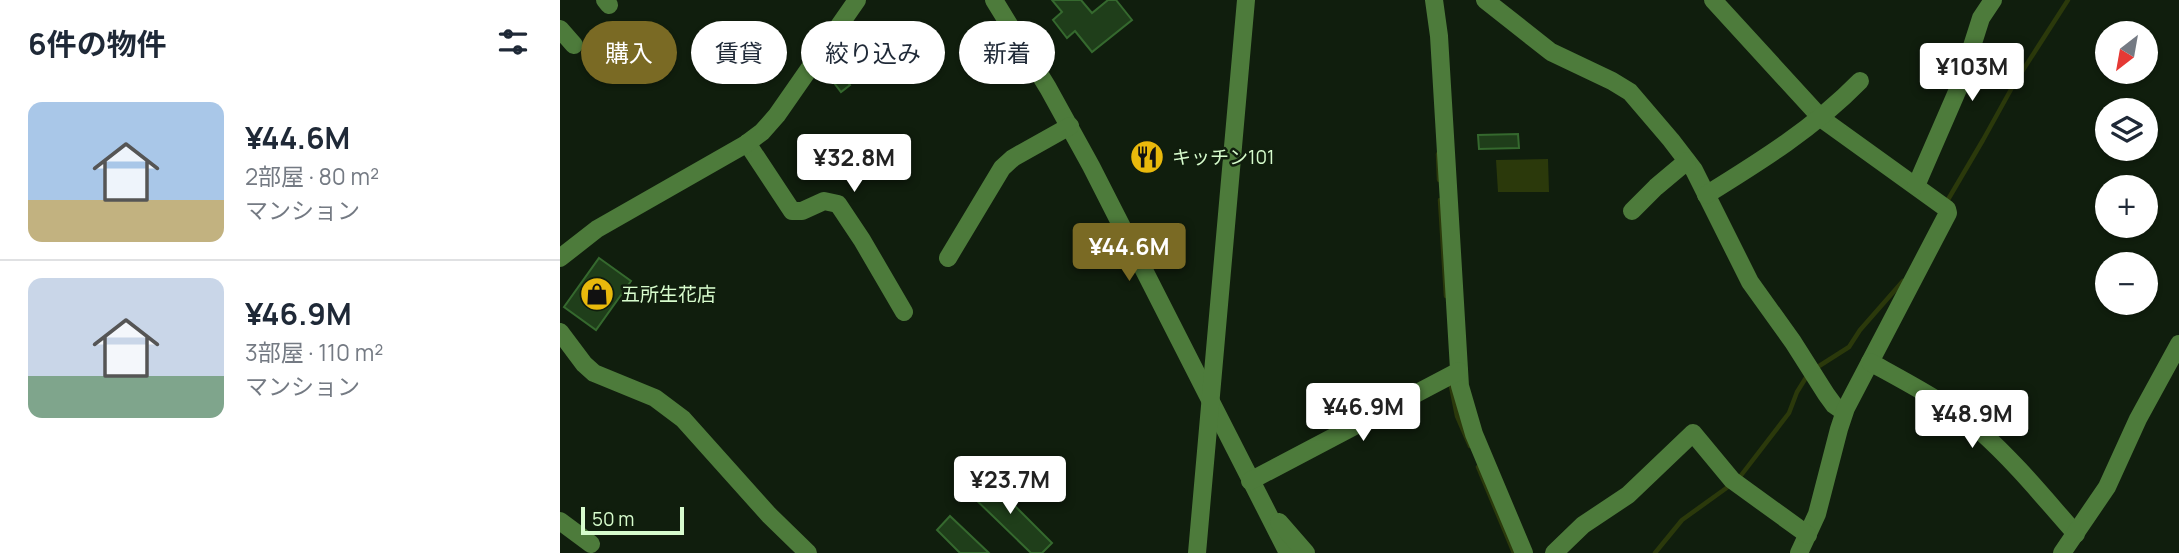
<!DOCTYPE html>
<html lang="ja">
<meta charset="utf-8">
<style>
:root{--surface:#fff;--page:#f6f6f7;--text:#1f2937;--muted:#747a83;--line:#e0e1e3;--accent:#7a6a24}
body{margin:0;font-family:Manrope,"Noto Sans JP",sans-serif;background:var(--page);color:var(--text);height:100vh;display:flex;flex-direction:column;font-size:26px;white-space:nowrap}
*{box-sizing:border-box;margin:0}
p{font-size:23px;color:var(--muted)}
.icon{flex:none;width:38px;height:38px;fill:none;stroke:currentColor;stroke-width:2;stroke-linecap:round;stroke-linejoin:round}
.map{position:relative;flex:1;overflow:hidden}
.side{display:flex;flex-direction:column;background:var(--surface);width:560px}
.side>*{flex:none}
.banner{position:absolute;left:21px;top:21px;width:665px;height:63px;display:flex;gap:14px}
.needle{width:46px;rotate:211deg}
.fabs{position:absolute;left:1535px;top:21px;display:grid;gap:14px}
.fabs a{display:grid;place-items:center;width:63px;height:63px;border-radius:50%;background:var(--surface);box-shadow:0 2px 5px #0004;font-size:35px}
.scale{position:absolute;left:21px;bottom:18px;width:103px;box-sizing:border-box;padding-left:7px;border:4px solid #d7fccd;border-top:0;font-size:19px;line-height:24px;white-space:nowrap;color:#d7fccd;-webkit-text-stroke:5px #101e0d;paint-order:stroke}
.price{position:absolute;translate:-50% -60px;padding:0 16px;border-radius:7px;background:#fff;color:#222;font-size:23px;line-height:46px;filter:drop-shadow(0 2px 4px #0008)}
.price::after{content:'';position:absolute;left:50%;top:42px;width:21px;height:16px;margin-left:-10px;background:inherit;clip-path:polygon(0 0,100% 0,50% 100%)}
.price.active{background:var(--accent);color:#fff}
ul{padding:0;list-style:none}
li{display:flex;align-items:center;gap:21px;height:175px;padding:0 28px}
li+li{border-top:2px solid var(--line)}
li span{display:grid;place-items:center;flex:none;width:196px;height:140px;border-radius:14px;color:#555}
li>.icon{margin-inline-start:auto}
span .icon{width:84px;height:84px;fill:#fffc;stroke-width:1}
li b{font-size:30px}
h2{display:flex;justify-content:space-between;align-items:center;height:84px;padding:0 28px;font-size:30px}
.pill{padding:0 24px;border-radius:32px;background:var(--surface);box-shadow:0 2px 5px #0004;font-size:24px;line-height:63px}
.pill.active{background:var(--accent);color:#fff}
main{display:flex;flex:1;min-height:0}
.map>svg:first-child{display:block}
</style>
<main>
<section class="side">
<h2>6件の物件<svg class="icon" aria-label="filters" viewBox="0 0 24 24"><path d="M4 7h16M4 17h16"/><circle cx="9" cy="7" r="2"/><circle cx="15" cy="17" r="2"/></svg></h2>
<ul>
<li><span style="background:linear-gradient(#a9c7e8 70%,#c2b280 0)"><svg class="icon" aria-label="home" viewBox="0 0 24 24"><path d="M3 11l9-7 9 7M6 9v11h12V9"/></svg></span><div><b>¥44.6M</b><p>2部屋 · 80 m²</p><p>マンション</p></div></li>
<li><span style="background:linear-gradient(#c9d6e8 70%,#7fa58c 0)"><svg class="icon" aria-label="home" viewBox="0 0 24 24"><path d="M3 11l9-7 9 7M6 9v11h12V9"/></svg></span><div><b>¥46.9M</b><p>3部屋 · 110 m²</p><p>マンション</p></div></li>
</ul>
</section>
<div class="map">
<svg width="1619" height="553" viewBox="0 0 1619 553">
<rect width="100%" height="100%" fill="#101e0d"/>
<path fill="#2b390b" d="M 988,159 L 989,192 L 938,192 L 936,160 Z"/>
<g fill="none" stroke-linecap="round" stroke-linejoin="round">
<g stroke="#2b390b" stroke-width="4.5">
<path d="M 878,154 L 879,180"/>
<path d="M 880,200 L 886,296"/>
<path d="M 1386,203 L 1423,140 L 1454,84 L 1508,0"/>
<path d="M 1256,368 L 1289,347 L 1300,330 L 1343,281"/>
<path d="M 890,381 L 897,416 L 910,446"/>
<path d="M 918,467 L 954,553"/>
<path d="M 1179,478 L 1229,413 L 1237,392 L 1247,376"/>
<path d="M 1095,553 L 1122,520 L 1172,484"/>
</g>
</g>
<g fill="#1f3e1a" stroke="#35692e" stroke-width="2">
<path d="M 492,0 L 521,0 L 532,13 L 548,0 L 556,0 L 572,20 L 532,52 L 515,31 L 507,38 L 493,20 L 502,12 Z"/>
<path d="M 276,68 L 290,85 L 281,92 L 268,75 Z"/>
<path d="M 958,134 L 959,148 L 919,149 L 918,135 Z"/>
<path d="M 39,258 L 71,281 L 36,330 L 4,307 Z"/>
<path d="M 424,475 L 492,543 L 482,553 L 471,553 L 409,493 Z"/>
<path d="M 390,516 L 429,553 L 400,553 L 377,530 Z"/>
</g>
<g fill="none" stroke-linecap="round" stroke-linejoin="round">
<g stroke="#4d7b3b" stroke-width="18">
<path d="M 45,0 L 49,5"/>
<path d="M 434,0 L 488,88 L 531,166 L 728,553"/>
<path d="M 874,0 L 879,36 L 900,386 L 914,434 L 964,553"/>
<path d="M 925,0 L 991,52 L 1052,81 L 1070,92 L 1111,140 L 1134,170 L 1190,282 L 1233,342 L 1266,394 L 1274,405 L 1284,412"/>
<path d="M 1153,0 L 1262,119 L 1387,209 L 1388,213 L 1286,408 L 1279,429 L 1257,514 L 1239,553"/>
<path d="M 0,29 L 14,45"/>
<path d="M 187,143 L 232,211 L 242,211 L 264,201 L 278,204 L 302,240 L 344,312"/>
<path d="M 1356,186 L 1399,87 L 1421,18 L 1433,0"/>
<path d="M 1146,195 C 1201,161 1254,128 1300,81"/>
<path d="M 1072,211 L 1096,187 L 1127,161"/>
<path d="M 0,258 L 37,229 L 186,144 L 202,132 L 217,115 L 297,0"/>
<path d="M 388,258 L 442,168 L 453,158 L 510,126"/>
<path d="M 0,332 L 24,364 L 34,373 L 95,398 L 123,419 L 209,515 L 248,553"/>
<path d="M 1310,362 C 1348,383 1387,403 1420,431 C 1455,462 1485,499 1516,534"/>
<path d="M 690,481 L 899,371"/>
<path d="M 0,521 L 31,544"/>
<path d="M 719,522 L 746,553"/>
<path d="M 637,553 L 686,0"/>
<path d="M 994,553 L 1023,525 L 1068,495 L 1133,433 L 1172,480 L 1248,535"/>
<path d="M 1502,553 L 1547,487 L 1578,419 L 1619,344"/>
</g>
</g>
<defs>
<g id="restaurant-disc" transform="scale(1.75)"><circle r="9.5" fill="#e9b90c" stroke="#101e0d"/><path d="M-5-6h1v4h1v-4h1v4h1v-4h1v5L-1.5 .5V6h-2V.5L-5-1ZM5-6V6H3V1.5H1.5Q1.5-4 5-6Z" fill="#111"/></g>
<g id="shop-disc" transform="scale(1.75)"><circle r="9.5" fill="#e9b90c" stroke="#101e0d"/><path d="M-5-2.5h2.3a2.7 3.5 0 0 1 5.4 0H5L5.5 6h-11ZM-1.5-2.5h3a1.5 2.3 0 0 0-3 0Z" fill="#111"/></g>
</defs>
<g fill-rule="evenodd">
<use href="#restaurant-disc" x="587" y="157"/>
<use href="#shop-disc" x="37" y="294"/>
</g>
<g text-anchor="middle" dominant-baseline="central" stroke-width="5" stroke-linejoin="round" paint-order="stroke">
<g font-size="19" fill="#d7fccd" stroke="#101e0d" text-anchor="start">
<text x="612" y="157">キッチン101</text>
<text x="61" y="294">五所生花店</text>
</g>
</g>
</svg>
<div class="fabs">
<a><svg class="needle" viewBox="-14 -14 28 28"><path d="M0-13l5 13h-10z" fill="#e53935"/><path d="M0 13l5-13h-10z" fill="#747a83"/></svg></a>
<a><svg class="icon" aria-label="layers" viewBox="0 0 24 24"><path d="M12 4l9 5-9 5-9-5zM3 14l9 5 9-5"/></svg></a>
<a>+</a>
<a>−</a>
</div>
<div class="scale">50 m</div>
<b class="price" style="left:1412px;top:103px">¥103M</b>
<b class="price" style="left:294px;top:194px">¥32.8M</b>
<b class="price active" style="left:569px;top:283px">¥44.6M</b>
<b class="price" style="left:803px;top:443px">¥46.9M</b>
<b class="price" style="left:1412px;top:450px">¥48.9M</b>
<b class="price" style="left:450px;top:516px">¥23.7M</b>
<div class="banner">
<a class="pill active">購入</a>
<a class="pill">賃貸</a>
<a class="pill">絞り込み</a>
<a class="pill">新着</a>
</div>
</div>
</main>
